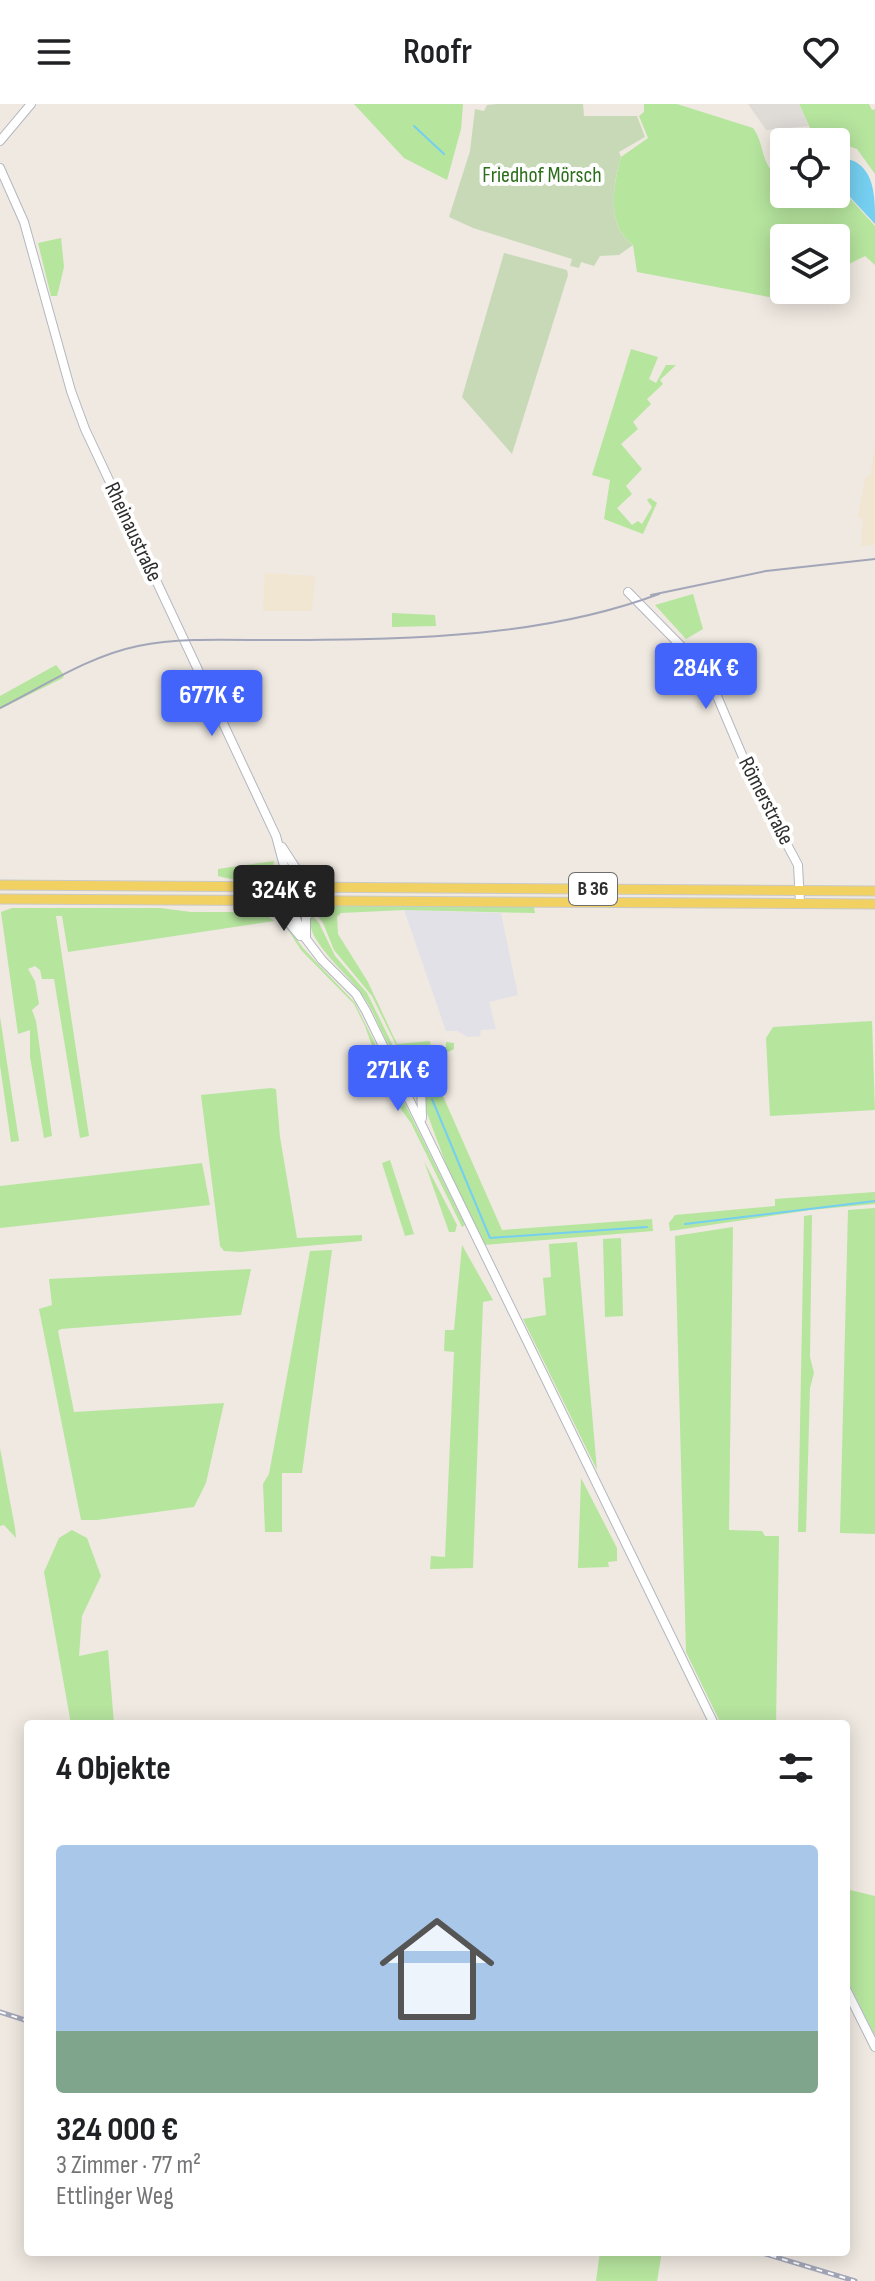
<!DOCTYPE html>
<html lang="de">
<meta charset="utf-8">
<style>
:root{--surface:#fff;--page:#f6f6f6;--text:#202124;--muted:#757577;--accent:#4264fb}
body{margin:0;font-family:"Sofia Sans Condensed",sans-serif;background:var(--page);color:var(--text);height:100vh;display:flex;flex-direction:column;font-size:30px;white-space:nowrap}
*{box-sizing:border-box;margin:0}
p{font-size:26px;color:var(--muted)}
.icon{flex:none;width:44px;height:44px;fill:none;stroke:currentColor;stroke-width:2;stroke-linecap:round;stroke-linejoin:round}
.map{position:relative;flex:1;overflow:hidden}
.sheet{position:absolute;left:24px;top:1616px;width:826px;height:536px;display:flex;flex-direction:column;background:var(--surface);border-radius:8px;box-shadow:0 4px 20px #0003}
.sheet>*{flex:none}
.tools{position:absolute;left:770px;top:24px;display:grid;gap:16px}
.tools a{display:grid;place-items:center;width:80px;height:80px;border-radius:8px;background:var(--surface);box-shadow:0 4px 20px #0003;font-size:40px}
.price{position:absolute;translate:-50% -68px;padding:0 18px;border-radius:8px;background:var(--accent);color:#fff;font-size:26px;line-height:52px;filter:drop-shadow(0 2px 4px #0008)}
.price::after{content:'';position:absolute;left:50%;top:48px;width:24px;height:18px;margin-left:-12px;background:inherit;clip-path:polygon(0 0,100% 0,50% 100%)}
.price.on{background:#222;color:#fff}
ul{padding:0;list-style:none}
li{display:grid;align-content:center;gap:16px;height:424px;padding:0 32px}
li span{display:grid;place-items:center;height:248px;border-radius:8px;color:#555}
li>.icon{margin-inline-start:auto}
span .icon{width:144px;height:144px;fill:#fffc;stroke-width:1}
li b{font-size:34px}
h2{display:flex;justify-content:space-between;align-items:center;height:96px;padding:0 32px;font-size:34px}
header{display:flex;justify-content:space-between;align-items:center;height:104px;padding:0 32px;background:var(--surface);font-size:36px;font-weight:600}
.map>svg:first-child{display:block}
</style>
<header><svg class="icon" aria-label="menu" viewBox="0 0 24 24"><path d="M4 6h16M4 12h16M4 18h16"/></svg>Roofr<svg class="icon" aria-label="heart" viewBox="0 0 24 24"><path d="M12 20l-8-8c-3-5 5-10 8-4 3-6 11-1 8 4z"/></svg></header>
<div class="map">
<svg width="875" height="2177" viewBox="0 0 875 2177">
<rect width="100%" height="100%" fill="#efe9e1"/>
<path fill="#e3e1e8" d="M 404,806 L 501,809 L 518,891 L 489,898 L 496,925 L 481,926 L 480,932 L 468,933 L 457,927 L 446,927 Z"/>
<g fill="#f0e6d1">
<path d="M 875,339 L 875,441 L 861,442 L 863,415 L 858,414 L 865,374 L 871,369 Z"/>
<path d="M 265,469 L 315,472 L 312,507 L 263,507 Z"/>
</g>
<g fill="#b6e59e">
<path d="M 354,0 L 463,0 L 461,25 L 447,76 L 404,54 Z"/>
<path d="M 644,0 L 677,0 L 753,24 C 763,37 761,53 771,66 L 784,66 L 784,90 L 836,90 L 836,79 L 875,122 L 875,161 L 865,152 L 841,164 L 836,171 L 836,134 L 784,134 L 784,186 L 825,186 L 816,199 L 769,193 L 637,168 L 633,141 C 606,121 613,82 621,53 L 648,34 L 639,12 L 644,8 Z"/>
<path d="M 799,0 L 869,0 L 872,6 L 875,5 L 875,70 L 857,45 L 837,38 L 827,31 L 816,37 Z"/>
<path d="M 61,134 L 64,163 L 57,192 L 51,192 L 38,139 Z"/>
<path d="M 631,245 L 658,253 L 649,275 L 656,279 L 666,261 L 676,261 L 660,276 L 663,280 L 647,295 L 651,300 L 633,318 L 638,325 L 621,340 L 642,365 L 626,382 L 632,390 L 617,404 L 632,421 L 638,417 L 642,420 L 652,403 L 647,396 L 650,394 L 657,399 L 643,430 L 604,415 L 610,376 L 592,371 Z"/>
<path d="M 693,490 L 703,525 L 686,535 L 655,501 Z"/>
<path d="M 392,509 L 435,511 L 436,522 L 392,523 Z"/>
<path d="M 56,561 L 64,571 L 63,574 L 0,605 L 0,592 Z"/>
<path d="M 274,757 L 271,772 C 253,778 236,777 218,772 L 218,765 Z"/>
<path d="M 330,801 L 534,803 L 535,809 L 404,806 L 341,809 L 337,813 L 338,830 L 368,878 L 397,940 L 430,937 L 431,944 L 446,943 L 446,938 L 454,939 L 454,945 C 434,955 416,965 398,945 L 372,892 L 334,846 L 323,819 L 314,807 L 323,802 Z"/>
<path d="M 12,804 L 160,804 L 191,808 L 262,808 L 274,817 L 68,848 L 62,812 L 56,812 L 89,1032 L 80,1034 L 54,875 L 42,875 L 40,866 L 35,862 L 28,865 L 35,877 L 39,900 L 32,906 L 36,917 L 52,1032 L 44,1034 L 30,953 L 30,926 L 18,930 L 1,808 Z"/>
<path d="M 312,811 L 319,819 L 335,852 L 367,889 L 395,946 L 408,958 C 388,951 380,920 370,903 C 356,877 331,860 316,835 C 311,827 309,820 312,811 Z"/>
<path d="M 279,812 L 303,844 L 355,899 L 465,1121 L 462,1123 L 411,1019 L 389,989 L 365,922 L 354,900 L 301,846 Z"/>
<path d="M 0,913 L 19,1037 L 11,1038 L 0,961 Z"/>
<path d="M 872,917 L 875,1006 L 770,1012 L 766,934 L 773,923 Z"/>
<path d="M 435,974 L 502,1126 L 652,1115 L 653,1127 L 484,1141 L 453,1079 L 424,1001 L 423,992 Z"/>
<path d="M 271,984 L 276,985 L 280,1033 L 297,1134 L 362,1131 L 362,1137 L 240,1148 L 224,1147 L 220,1142 L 201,991 Z"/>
<path d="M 390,1056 L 414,1130 L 405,1132 L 382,1059 Z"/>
<path d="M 424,1057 L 457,1121 L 455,1128 L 449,1128 Z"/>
<path d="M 202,1059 L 210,1101 L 0,1124 L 0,1082 Z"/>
<path d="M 875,1088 L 875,1100 L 810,1106 L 670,1127 L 669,1119 L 675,1111 L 775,1102 L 775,1095 Z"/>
<path d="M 875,1104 L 875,1430 L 840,1429 L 848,1106 Z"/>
<path d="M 812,1111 L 810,1253 L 814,1269 L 810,1284 L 806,1428 L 798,1428 L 804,1112 Z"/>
<path d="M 733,1123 L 729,1426 L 762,1427 L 765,1432 L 779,1432 L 776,1620 L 721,1620 L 686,1548 L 675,1132 Z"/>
<path d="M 621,1134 L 623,1212 L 605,1213 L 603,1135 Z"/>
<path d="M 577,1138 L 597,1366 L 523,1215 L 546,1211 L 543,1174 L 551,1173 L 549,1140 Z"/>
<path d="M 462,1141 L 493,1196 L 483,1198 L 473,1464 L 430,1465 L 431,1452 L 445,1453 L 454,1248 L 444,1247 L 445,1226 L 454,1226 Z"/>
<path d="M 332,1146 L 302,1369 L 282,1369 L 282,1428 L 265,1428 L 263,1380 L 269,1370 L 310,1147 Z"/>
<path d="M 251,1165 L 241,1211 L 61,1225 L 58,1227 L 74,1308 L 224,1299 L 206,1379 L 194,1403 L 97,1416 L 81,1416 L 39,1205 L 52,1201 L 49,1175 Z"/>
<path d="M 0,1344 L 15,1424 L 16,1434 L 4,1421 L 0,1422 Z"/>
<path d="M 581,1374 L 617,1444 L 617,1457 L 608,1458 L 609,1463 L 578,1464 Z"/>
<path d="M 72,1426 L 87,1434 L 101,1472 L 82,1512 L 79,1552 L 108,1546 L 114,1620 L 71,1620 L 44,1468 L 59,1434 Z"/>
<path d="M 846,1785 L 875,1792 L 875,1932 L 846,1874 Z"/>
<path d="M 600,2148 L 662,2148 L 657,2177 L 596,2177 Z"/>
</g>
<g fill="#c8d9b8">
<path d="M 497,0 L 583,0 L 584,12 L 637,12 L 645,33 L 619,48 L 621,53 C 613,81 606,121 633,141 L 619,151 L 600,152 L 594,162 L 581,158 L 579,164 L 570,162 L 572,155 L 473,124 L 449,113 L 470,47 L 475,5 L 484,7 L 487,1 Z"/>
<path d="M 504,149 L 567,166 L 568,171 L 512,350 L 462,293 Z"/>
</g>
<path fill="#dfdcd8" d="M 748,0 L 799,0 L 809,22 L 766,26 Z"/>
<path fill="#75cff0" d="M 836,53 C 875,55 875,89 875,120 L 836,78 Z"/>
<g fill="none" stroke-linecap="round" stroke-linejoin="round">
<g stroke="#75cff0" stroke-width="2">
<path d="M 414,22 L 444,50"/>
<path d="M 432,995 L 490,1134 L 647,1123"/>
<path d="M 685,1120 L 875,1097"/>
</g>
<g stroke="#b4b7c1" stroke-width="10">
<g id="secondary">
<path d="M 0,37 L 31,0"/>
<path d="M 0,64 L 24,118 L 71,287 L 85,325 L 276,732 L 287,773 L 292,805 L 303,831 L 322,856 L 356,890 L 366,907 L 714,1620"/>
<path d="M 628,488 L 682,543 L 699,563 L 717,592 L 754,679 L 798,761 L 800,799"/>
<path d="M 282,743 L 301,772 L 322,783"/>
<path d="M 263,797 L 284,813 L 300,832"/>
<path d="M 306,832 L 306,813 L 321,798"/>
<path d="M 388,950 L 408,963 L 431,965"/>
<path d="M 422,1014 L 421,979 L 431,965"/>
<path d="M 846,1885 L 875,1943"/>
</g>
</g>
<g stroke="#c9c9c9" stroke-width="11">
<g id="primary">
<path d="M 0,781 L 875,787"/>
<path d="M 0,795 L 875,800"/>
</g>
</g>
<use href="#secondary" stroke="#fff" stroke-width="8"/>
<use href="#primary" stroke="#f2d163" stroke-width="9"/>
<g stroke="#a3a6b8" stroke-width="2">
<path d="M 651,491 L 766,467 L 875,455"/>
<path d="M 0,604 C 44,582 89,552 138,542 C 188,532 243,537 295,536 C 416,535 544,533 659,490"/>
</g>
<g stroke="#a3a6b8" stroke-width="5">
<g id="rail">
<path d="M 0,1908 L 28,1917"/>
<path d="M 759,2148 L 855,2177"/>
</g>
</g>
<use href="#rail" stroke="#fff" stroke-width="2" stroke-dasharray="6" stroke-linecap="butt"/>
</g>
<g text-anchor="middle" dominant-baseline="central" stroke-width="8" stroke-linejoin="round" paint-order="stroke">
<rect fill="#fff" stroke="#6d6d6d" stroke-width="2" x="569" y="769" width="48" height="32" rx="6"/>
<g font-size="20" font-weight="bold" fill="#2e2e2e">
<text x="593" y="785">B 36</text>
</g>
<g font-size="22" fill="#2c6e1b" stroke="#fff">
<text x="542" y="71">Friedhof Mörsch</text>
</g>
<g font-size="22" fill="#2e2e2e" stroke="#fff">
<text transform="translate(133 428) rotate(65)">Rheinaustraße</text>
<text transform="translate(766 697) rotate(63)">Römerstraße</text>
</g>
</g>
</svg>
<div class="tools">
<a><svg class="icon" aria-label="locate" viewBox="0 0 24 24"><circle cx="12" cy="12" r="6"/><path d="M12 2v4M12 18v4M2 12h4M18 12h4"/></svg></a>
<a><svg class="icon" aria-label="layers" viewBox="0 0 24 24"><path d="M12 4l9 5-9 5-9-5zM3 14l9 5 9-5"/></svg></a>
</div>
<b class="price" style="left:706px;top:607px">284K €</b>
<b class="price" style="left:212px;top:634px">677K €</b>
<b class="price on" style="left:284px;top:829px">324K €</b>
<b class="price" style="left:398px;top:1009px">271K €</b>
<section class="sheet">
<h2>4 Objekte<svg class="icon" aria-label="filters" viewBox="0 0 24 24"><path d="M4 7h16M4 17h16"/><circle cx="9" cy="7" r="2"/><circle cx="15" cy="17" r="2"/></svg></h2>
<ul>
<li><span style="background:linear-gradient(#a9c7e8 75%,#7fa58c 0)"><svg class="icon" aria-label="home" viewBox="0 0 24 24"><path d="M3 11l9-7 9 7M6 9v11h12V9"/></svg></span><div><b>324 000 €</b><p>3 Zimmer · 77 m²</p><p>Ettlinger Weg</p></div></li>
</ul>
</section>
</div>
